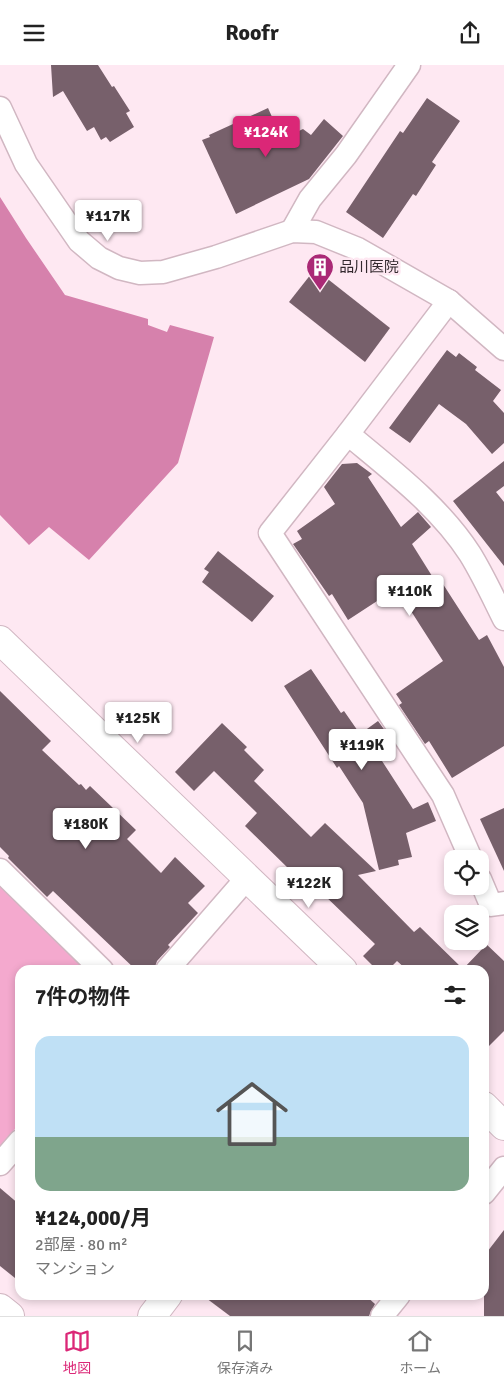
<!DOCTYPE html>
<html lang="ja">
<meta charset="utf-8">
<style>
:root{--surface:#fff;--page:#f6f6f6;--text:#222;--muted:#767676;--line:#e0e0e0;--accent:#db2777}
body{margin:0;font-family:Signika,"Noto Sans JP",sans-serif;background:var(--page);color:var(--text);height:100vh;display:flex;flex-direction:column;font-size:19px;white-space:nowrap}
*{box-sizing:border-box;margin:0}
p{font-size:16px;color:var(--muted)}
.icon{flex:none;width:28px;height:28px;fill:none;stroke:currentColor;stroke-width:2;stroke-linecap:round;stroke-linejoin:round}
.map{position:relative;flex:1;overflow:hidden}
.details{position:absolute;left:15px;top:900px;width:474px;height:335px;display:flex;flex-direction:column;background:var(--surface);border-radius:15px;box-shadow:0 2px 8px #0003}
.details>*{flex:none}
.tools{position:absolute;left:444px;top:785px;display:grid;gap:10px}
.tools a{display:grid;place-items:center;width:45px;height:45px;border-radius:10px;background:var(--surface);box-shadow:0 2px 8px #0003;font-size:25px}
.price{position:absolute;translate:-50% -42px;padding:0 11px;border-radius:5px;background:#fff;color:#222;font-size:16px;line-height:32px;filter:drop-shadow(0 1px 2px #0008)}
.price::after{content:'';position:absolute;left:50%;top:30px;width:15px;height:11px;margin-left:-8px;background:inherit;clip-path:polygon(0 0,100% 0,50% 100%)}
.price.current{background:var(--accent);color:#fff}
ul{padding:0;list-style:none}
li{display:grid;align-content:center;gap:10px;height:265px;padding:0 20px}
li span{display:grid;place-items:center;height:155px;border-radius:15px;color:#555}
li>.icon{margin-inline-start:auto}
span .icon{width:90px;height:90px;fill:#fffc;stroke-width:1}
li b{font-size:21px}
h2{display:flex;justify-content:space-between;align-items:center;height:60px;padding:0 20px;font-size:21px}
header{display:flex;justify-content:space-between;align-items:center;height:65px;padding:0 20px;background:var(--surface);font-size:22px;font-weight:800}
.tab-bar{display:flex;justify-content:space-around;align-items:center;height:70px;border-top:1px solid var(--line);background:var(--surface);font-size:14px;color:var(--muted)}
.tab-bar a{display:grid;justify-items:center;gap:2px}
.tab-bar .current{color:var(--accent)}
.map>svg:first-child{display:block}
</style>
<header><svg class="icon" aria-label="menu" viewBox="0 0 24 24"><path d="M4 6h16M4 12h16M4 18h16"/></svg>Roofr<svg class="icon" aria-label="share" viewBox="0 0 24 24"><path d="M12 15V3M7 8l5-5 5 5M5 13v7h14v-7"/></svg></header>
<div class="map">
<svg width="504" height="1251" viewBox="0 0 504 1251">
<rect width="100%" height="100%" fill="#fee8f2"/>
<path fill="#f4a9ce" d="M 0,820 L 88,905 L 20,905 L 20,1058 L 0,1081 Z"/>
<path fill="#d681ac" d="M 0,132 L 26,173 L 65,230 L 148,254 L 148,260 L 167,267 L 170,260 L 214,272 L 178,398 L 89,495 L 49,462 L 29,480 L 0,450 Z"/>
<g fill="#77606b">
<path d="M 51,0 L 98,0 L 112,22 L 114,21 L 130,46 L 126,48 L 134,62 L 110,77 L 106,72 L 101,75 L 94,62 L 87,66 L 63,26 L 53,32 Z"/>
<path d="M 427,33 L 460,56 L 432,97 L 436,100 L 416,131 L 413,129 L 383,173 L 346,147 L 400,66 L 403,68 Z"/>
<path d="M 268,43 L 282,74 L 303,64 L 311,70 L 324,54 L 343,71 L 309,114 L 236,149 L 202,75 L 210,72 L 209,70 Z"/>
<path d="M 315,204 L 390,263 L 365,297 L 289,237 Z"/>
<path d="M 447,285 L 456,292 L 459,288 L 477,302 L 475,305 L 501,325 L 493,336 L 504,348 L 504,378 L 492,389 L 466,359 L 439,339 L 410,378 L 389,363 Z"/>
<path d="M 504,396 L 504,421 L 496,427 L 504,437 L 504,501 L 453,436 Z"/>
<path d="M 357,398 L 372,409 L 368,412 L 401,462 L 418,447 L 431,462 L 412,479 L 437,519 L 441,516 L 479,575 L 487,570 L 504,602 L 504,681 L 452,713 L 429,676 L 425,679 L 399,640 L 402,638 L 396,629 L 443,596 L 402,532 L 400,534 L 394,525 L 348,555 L 332,529 L 329,531 L 293,479 L 302,474 L 297,466 L 335,439 L 324,422 L 342,399 Z"/>
<path d="M 218,486 L 274,531 L 252,557 L 202,517 L 209,507 L 204,504 Z"/>
<path d="M 311,604 L 341,648 L 344,646 L 360,669 L 378,656 L 389,671 L 373,682 L 413,744 L 428,737 L 436,756 L 406,768 L 412,792 L 398,795 L 399,800 L 379,805 L 363,738 L 339,701 L 337,703 L 284,621 Z"/>
<path d="M 0,626 L 51,676 L 42,685 L 79,720 L 81,719 L 86,725 L 90,721 L 136,765 L 127,774 L 161,808 L 175,792 L 205,821 L 188,838 L 198,848 L 168,880 L 170,882 L 157,896 L 154,905 L 136,905 L 53,826 L 47,832 L 8,793 L 9,791 L 0,782 Z"/>
<path d="M 222,658 L 247,682 L 244,685 L 264,705 L 254,716 L 311,772 L 325,758 L 376,806 L 358,810 L 414,867 L 420,862 L 463,904 L 484,882 L 484,877 L 504,896 L 504,966 L 484,986 L 484,905 L 407,905 L 397,896 L 388,905 L 377,905 L 363,891 L 375,879 L 295,802 L 291,806 L 245,761 L 257,748 L 214,706 L 194,726 L 175,707 Z"/>
<path d="M 504,743 L 504,806 L 480,754 Z"/>
<path d="M 0,1123 L 20,1140 L 20,1217 L 0,1201 Z"/>
<path d="M 504,1165 L 504,1251 L 484,1251 L 484,1191 Z"/>
<path d="M 202,1230 L 365,1230 L 375,1239 L 369,1251 L 230,1251 Z"/>
</g>
<g fill="none" stroke-linecap="round" stroke-linejoin="round">
<g stroke="#d1b7c2" stroke-width="25">
<g id="minor">
<path d="M 0,43 L 26,99 L 79,176 L 99,193 L 119,203 L 140,208 L 163,207 L 216,192 L 292,166 L 316,167 L 358,184 L 449,236 L 504,284"/>
<path d="M 292,166 L 310,134 L 346,90 L 409,0"/>
<path d="M 449,236 L 348,369 L 270,468 L 443,730 L 471,794"/>
<path d="M 348,369 C 391,405 439,441 470,489 C 483,510 493,532 504,554"/>
<path d="M 0,805 L 102,905"/>
<path d="M 480,814 L 491,840 L 504,838"/>
<path d="M 167,905 L 247,813"/>
<path d="M 0,1099 L 20,1076"/>
<path d="M 484,1128 L 504,1103"/>
<path d="M 382,1251 L 399,1230"/>
</g>
</g>
<g stroke="#d1b7c2" stroke-width="30">
<g id="tertiary">
<path d="M 0,575 L 343,905"/>
<path d="M 484,1041 L 504,1061"/>
<path d="M 0,1243 L 10,1251"/>
<path d="M 152,1251 L 168,1230"/>
</g>
</g>
<use href="#minor" stroke="#fff" stroke-width="22"/>
<use href="#tertiary" stroke="#fff" stroke-width="28"/>
</g>
<defs>
<g id="building-pin" transform="scale(1.4375)"><path d="M0 17L-7.5 6A9.5 9.5 0 1 1 7.5 6Z" fill="#aa2976" stroke="#fee8f2"/><path d="M-4-6H4V6H1V3H-1V6H-4ZM-2.5-4.3h1.7v1.8h-1.7ZM.8-4.3h1.7v1.8H.8ZM-2.5-1h1.7V.8h-1.7ZM.8-1h1.7V.8H.8Z" fill="#fff"/></g>
</defs>
<g fill-rule="evenodd">
<use href="#building-pin" x="320" y="202"/>
</g>
<g text-anchor="middle" dominant-baseline="central" stroke-width="5" stroke-linejoin="round" paint-order="stroke">
<g font-size="15" fill="#342a2f" stroke="#fee8f2" text-anchor="start">
<text x="339" y="202">品川医院</text>
</g>
</g>
</svg>
<div class="tools">
<a><svg class="icon" aria-label="locate" viewBox="0 0 24 24"><circle cx="12" cy="12" r="6"/><path d="M12 2v4M12 18v4M2 12h4M18 12h4"/></svg></a>
<a><svg class="icon" aria-label="layers" viewBox="0 0 24 24"><path d="M12 4l9 5-9 5-9-5zM3 14l9 5 9-5"/></svg></a>
</div>
<b class="price current" style="left:266px;top:93px">¥124K</b>
<b class="price" style="left:108px;top:177px">¥117K</b>
<b class="price" style="left:410px;top:552px">¥110K</b>
<b class="price" style="left:138px;top:679px">¥125K</b>
<b class="price" style="left:362px;top:706px">¥119K</b>
<b class="price" style="left:86px;top:785px">¥180K</b>
<b class="price" style="left:309px;top:844px">¥122K</b>
<section class="details">
<h2>7件の物件<svg class="icon" aria-label="filters" viewBox="0 0 24 24"><path d="M4 7h16M4 17h16"/><circle cx="9" cy="7" r="2"/><circle cx="15" cy="17" r="2"/></svg></h2>
<ul>
<li><span style="background:linear-gradient(#bfe0f5 65%,#7fa58c 0)"><svg class="icon" aria-label="home" viewBox="0 0 24 24"><path d="M3 11l9-7 9 7M6 9v11h12V9"/></svg></span><div><b>¥124,000/月</b><p>2部屋 · 80 m²</p><p>マンション</p></div></li>
</ul>
</section>
</div>
<nav class="tab-bar">
<a class="current"><svg class="icon" aria-label="map" viewBox="0 0 24 24"><path d="M3 6l6-2 6 2 6-2v14l-6 2-6-2-6 2zM9 4v14M15 6v14"/></svg>地図</a>
<a><svg class="icon" aria-label="saved" viewBox="0 0 24 24"><path d="M7 4h10v16l-5-4-5 4z"/></svg>保存済み</a>
<a><svg class="icon" aria-label="home" viewBox="0 0 24 24"><path d="M3 11l9-7 9 7M6 9v11h12V9"/></svg>ホーム</a>
</nav>
